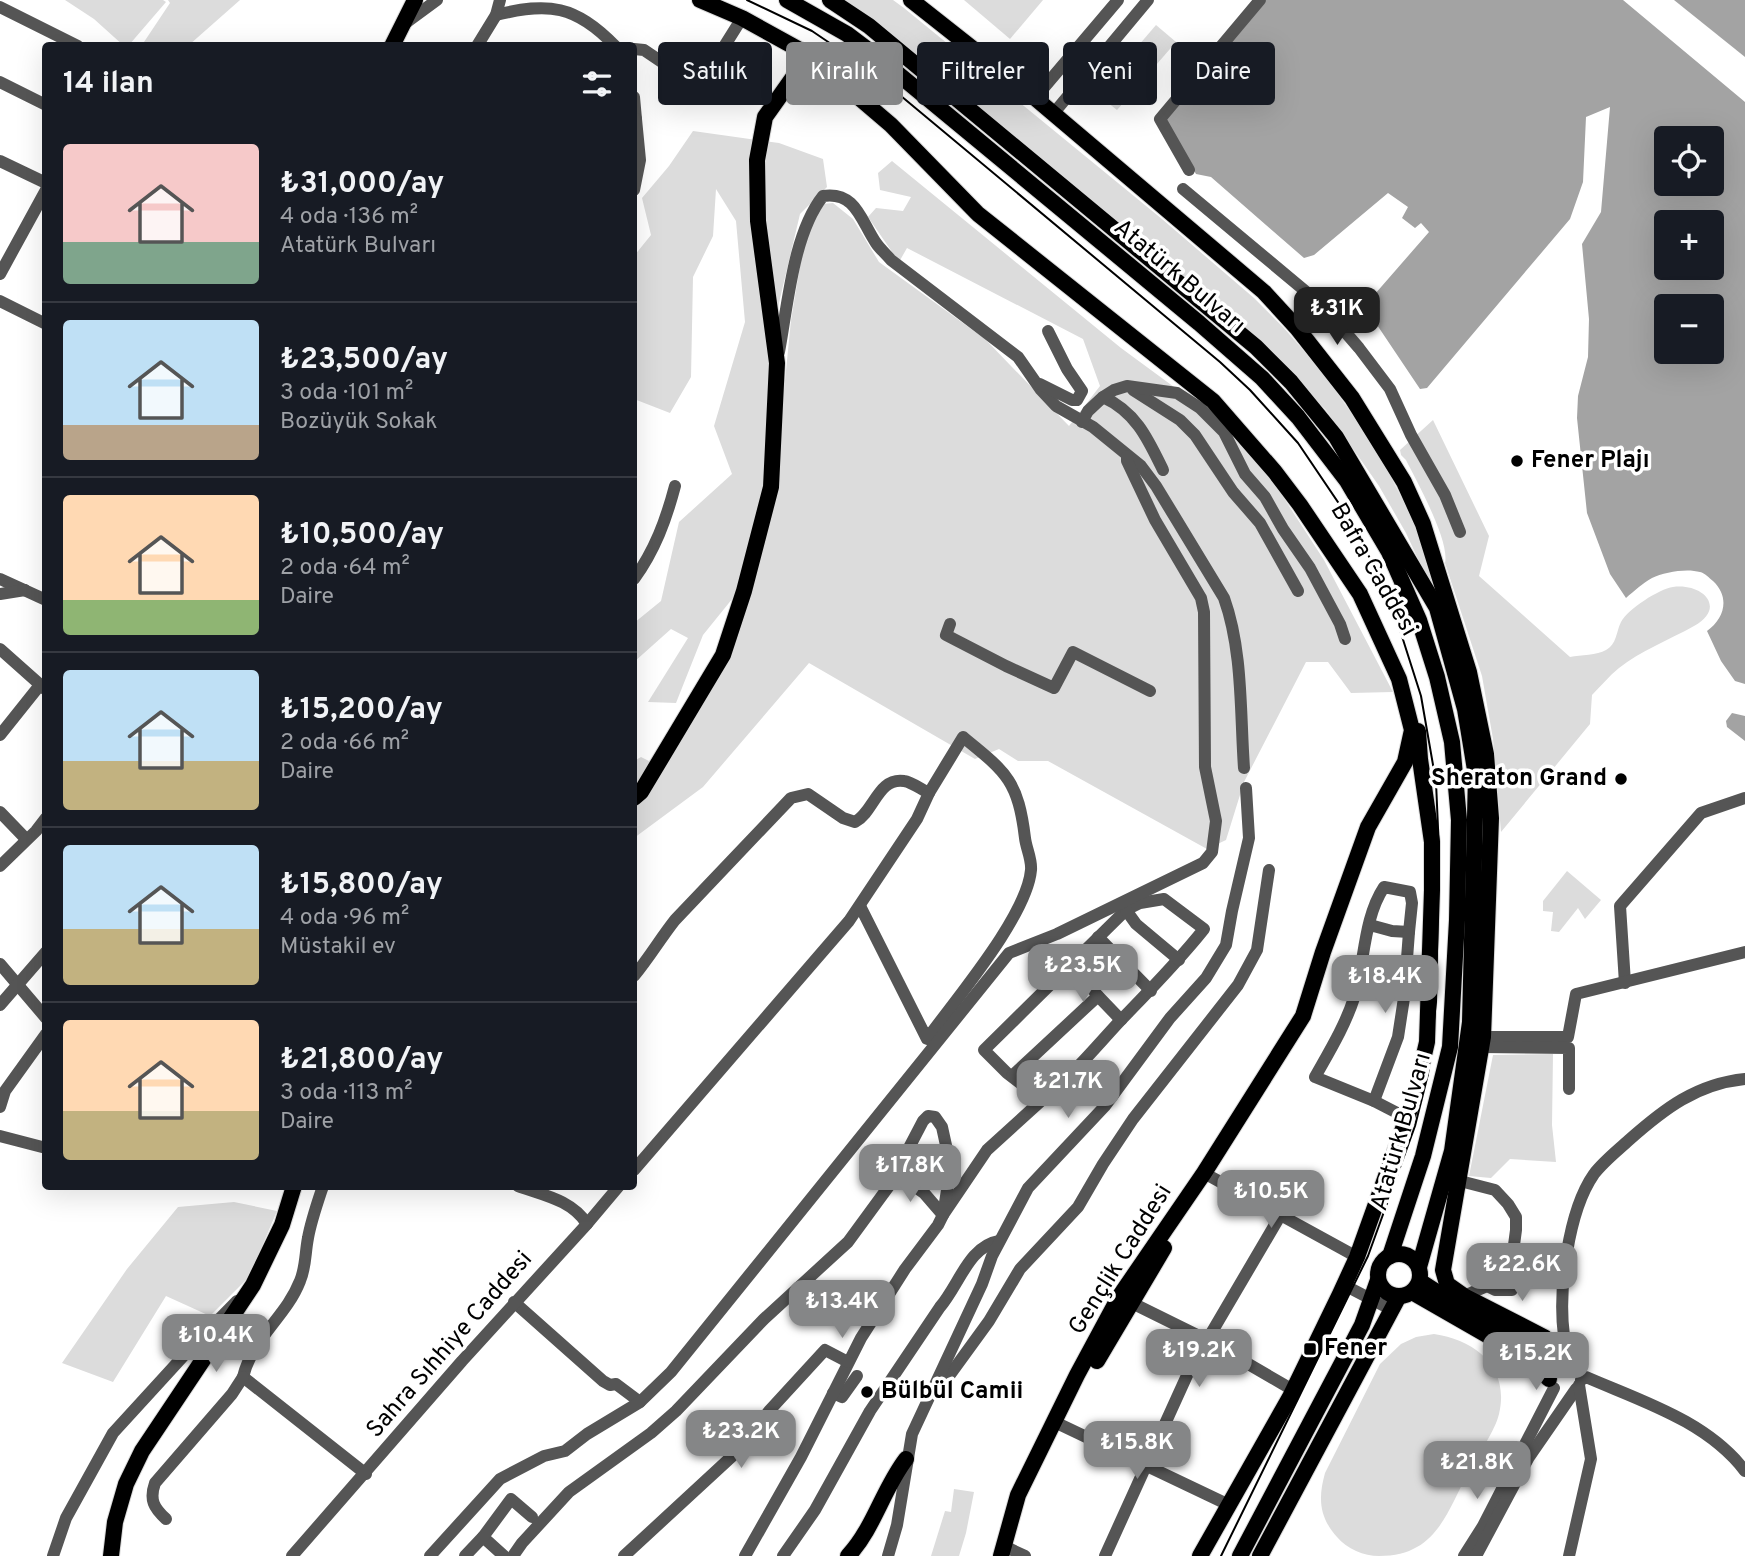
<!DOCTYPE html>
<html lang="tr">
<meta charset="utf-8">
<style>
:root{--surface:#171b24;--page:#20242c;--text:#f1f3f6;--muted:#9ea1a6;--line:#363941;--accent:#858687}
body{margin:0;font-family:Overpass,sans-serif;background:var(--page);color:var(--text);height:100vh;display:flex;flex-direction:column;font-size:26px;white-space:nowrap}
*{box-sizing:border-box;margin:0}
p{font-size:23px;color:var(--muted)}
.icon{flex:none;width:38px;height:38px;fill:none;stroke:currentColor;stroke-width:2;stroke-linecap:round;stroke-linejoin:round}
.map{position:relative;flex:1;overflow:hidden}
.sheet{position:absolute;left:42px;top:42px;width:595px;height:1148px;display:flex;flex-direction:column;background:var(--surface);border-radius:7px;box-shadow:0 7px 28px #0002}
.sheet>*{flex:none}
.banner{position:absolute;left:658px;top:42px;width:665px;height:63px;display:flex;gap:14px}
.buttons{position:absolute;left:1654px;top:126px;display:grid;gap:14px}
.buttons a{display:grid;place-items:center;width:70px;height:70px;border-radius:7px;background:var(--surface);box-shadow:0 7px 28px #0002;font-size:35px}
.price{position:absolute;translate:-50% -60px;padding:0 16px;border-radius:14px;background:var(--accent);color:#fff;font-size:23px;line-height:46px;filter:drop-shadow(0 2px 4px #0008)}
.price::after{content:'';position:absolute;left:50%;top:42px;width:21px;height:16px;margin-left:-10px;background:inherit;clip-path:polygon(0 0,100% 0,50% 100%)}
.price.active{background:#222;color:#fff}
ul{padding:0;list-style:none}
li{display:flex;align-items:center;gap:21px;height:175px;padding:0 21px}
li+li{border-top:2px solid var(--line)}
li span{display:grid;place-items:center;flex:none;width:196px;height:140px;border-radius:7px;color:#555}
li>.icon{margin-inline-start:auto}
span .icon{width:84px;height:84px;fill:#fffc;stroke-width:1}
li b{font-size:30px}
h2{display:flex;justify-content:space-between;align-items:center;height:84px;padding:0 21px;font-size:30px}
.tag{padding:0 24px;border-radius:7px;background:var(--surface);box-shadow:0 7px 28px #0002;font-size:24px;line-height:63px}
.tag.active{background:var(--accent);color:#fff}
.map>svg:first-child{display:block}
</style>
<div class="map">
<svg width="1745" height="1556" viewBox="0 0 1745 1556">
<rect width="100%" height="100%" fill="#fff"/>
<g fill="#dcdcdc">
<path d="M 65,0 L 163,0 L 166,2 L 129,45 L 124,46 L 94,19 Z"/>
<path d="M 168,0 L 240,0 L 189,45 L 142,45 L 170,3 Z"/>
<path d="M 845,0 L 893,0 L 904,8 L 1162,219 L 1254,298 L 1283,327 L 1324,374 L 1377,450 L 1413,520 L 1429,570 L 1434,576 L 1486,823 L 1429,583 L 1406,533 L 1379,486 L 1326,410 L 1255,337 L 888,31 Z"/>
<path d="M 964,0 L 1043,0 L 1010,39 Z"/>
<path d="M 1156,25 L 1176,42 L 1117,110 L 1097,94 Z"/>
<path d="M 693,131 L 779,143 L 823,159 L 827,187 L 800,214 L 770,341 L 765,483 L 741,588 L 703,635 L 676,703 L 648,702 L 688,638 L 671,629 L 634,662 L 634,623 L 661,601 L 679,522 L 732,474 L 714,426 L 745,322 L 736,221 L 716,189 L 713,236 L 693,277 L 691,377 L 670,413 L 634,399 L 634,256 L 651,235 L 642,198 L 669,166 Z"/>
<path d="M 892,161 L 1121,348 L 1223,423 L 1278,489 L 1324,560 L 1393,692 L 1351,693 L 1328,662 L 1306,662 L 1244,782 L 1226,840 L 1207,849 L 1048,761 L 1018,761 L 999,749 L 975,759 L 809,663 L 703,787 L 634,838 L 634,761 L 641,757 L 659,766 L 728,654 L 775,482 L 791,320 L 804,242 L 822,204 L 833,203 L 853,219 L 879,262 L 985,339 L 1069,426 L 1100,386 L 1083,339 L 907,248 L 899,262 L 868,217 L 876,208 L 903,211 L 911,197 L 880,190 L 878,173 Z"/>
<path d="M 1433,420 L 1489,536 L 1479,576 L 1570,657 C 1581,655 1597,655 1606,650 C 1617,644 1616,632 1621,622 C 1628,609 1659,589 1673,587 C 1703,583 1727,608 1694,626 C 1669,640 1640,651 1619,668 C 1609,676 1601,686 1592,695 L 1590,724 L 1501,832 L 1493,739 L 1482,676 L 1445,563 C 1450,541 1417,482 1406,460 L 1401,455 L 1400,450 Z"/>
<path d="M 1567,871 L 1601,900 L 1585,919 L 1578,908 L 1559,932 L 1551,931 L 1553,912 L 1543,911 L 1543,901 Z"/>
<path d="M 1553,1054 L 1552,1125 L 1556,1162 L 1510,1159 L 1491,1178 L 1469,1176 L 1493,1055 Z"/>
<path d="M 234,1202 L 277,1211 L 249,1277 L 210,1316 L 166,1296 L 113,1382 L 62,1363 L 127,1269 L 178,1207 Z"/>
<path d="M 1434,1334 C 1476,1340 1510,1368 1499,1414 C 1495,1431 1478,1455 1469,1471 C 1446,1514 1436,1556 1379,1556 C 1364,1556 1347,1549 1337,1537 C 1319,1517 1318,1498 1325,1473 L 1380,1364 L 1401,1344 L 1416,1337 Z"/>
<path d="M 954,1489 L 974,1492 L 966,1533 L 959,1556 L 931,1556 L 945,1511 L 951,1512 Z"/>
</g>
<g fill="#a3a3a3" fill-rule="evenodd">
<path d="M 1266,0 L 1623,0 L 1745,102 L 1745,684 L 1735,681 L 1721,661 L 1707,631 C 1725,618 1730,597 1713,581 C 1709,578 1705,573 1700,572 C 1687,568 1664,572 1652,578 C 1643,583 1634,591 1626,598 L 1610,574 L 1587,513 L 1577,418 L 1578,396 L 1588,357 L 1589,319 L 1582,244 L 1601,212 L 1610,107 L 1586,117 L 1583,182 L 1570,219 L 1427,388 L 1420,389 L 1369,313 L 1368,302 L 1429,232 L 1421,223 L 1415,228 L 1402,218 L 1408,207 L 1388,193 L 1314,255 L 1304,258 L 1211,177 L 1196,174 L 1165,120 ZM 1666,138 L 1712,138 L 1712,184 L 1666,184 ZM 1666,222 L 1712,222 L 1712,268 L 1666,268 ZM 1666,306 L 1712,306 L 1712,352 L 1666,352 Z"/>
<path d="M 1674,0 L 1745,0 L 1745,57 Z"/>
<path d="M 1732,713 L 1745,716 L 1745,741 L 1727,727 L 1726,721 Z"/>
</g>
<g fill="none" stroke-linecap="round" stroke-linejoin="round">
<g stroke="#dbdbdb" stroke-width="18">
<g id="major">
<path d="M 700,0 L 742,18 L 809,55 L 891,125 L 978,214 L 1213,401 L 1275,472 L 1300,505 L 1360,594 L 1399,679 L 1412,730 L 1405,762 L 1368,827 L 1323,952 L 1303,1016 L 1204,1173 L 1119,1297 L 1077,1375 L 1018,1495 L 1001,1556"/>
<path d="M 787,0 L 847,34 L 880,59 L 1199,323 L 1262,378 L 1298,417 L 1347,481 L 1389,552 L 1419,620 L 1437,677 L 1452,742 L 1459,820 L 1457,920 L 1450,1047 L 1423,1156 L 1390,1256"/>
<path d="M 830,0 L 869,26 L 1256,347 L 1291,382 L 1336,437 L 1437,608 L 1465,709 L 1476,776 L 1470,1022 L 1452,1151 L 1419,1267"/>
<path d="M 911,0 L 1035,98 L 1264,292 L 1297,328 L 1352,398 L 1404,482 L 1423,524 L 1469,672 L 1486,754 L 1491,818 L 1483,1037 L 1443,1270 L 1447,1284 L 1464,1296 L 1544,1337 L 1554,1346 L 1561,1361"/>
<path d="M 392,46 L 415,0"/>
<path d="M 634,798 L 641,792 L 723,655 L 744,591 L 771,487 L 777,363 L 758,221 L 757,160 L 765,117 L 809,55"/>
<circle cx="1399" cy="1275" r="21"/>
<path d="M 1420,1281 C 1464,1311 1513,1332 1557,1363"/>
<path d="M 1412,1292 L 1527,1358 L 1549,1379"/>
<path d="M 1097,1361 L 1164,1248"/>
<path d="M 111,1556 L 115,1522 L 126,1484 L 142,1451 L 253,1285 L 282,1225 L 294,1186"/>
<path d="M 848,1556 C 874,1528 883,1489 906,1459"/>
<path d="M 1200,1556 L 1290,1397 L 1340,1294 L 1357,1257 L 1414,1098 L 1427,1042 L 1432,890 L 1432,842 L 1420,759 L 1418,731"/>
<path d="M 1240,1556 L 1362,1325 L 1378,1280"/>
<path d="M 1260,1556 L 1399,1296"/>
</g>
</g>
<g stroke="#555" stroke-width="12">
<path d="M 0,7 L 78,46"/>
<path d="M 496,15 C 548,2 576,5 615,46"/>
<path d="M 403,25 L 437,0"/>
<path d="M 477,46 L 496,15 L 500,0"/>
<path d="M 634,49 L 644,50 L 687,79 L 710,69 L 742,18"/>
<path d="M 0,82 L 46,105"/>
<path d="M 634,97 L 636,119 L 634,124"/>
<path d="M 1035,98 L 1118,0"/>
<path d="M 1053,114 L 1148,0"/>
<path d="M 0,161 L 46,183"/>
<path d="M 1189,170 L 1160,119 L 1260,0"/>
<path d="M 1183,189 L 1322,305 L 1359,348 L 1390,389 L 1411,435 L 1445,495 L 1460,532"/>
<path d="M 634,190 L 640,160 L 636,119"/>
<path d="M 0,274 L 46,190"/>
<path d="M 0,301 L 46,324"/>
<path d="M 1297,328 L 1322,305"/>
<path d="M 779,352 C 788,304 793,234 823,196 C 856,191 861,221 876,243 C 880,249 886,254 891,260 L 1018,357 L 1041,390 L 1056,406 L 1093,427 L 1141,466 L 1156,486 L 1224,598 C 1243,651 1240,712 1244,768"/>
<path d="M 1040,384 L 1072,400 L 1077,400 L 1082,391 L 1067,369 L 1048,331"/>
<path d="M 1133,390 L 1180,420 L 1195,435 L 1233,492 L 1260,523 L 1298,591"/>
<path d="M 1103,397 C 1136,412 1148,439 1163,470"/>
<path d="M 1082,422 L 1088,411 L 1103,397 L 1114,390 L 1127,386 L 1177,393 L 1200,408 L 1224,432 L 1245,474 L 1265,497 L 1283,529 L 1310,568 L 1340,624 L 1345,639"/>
<path d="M 0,579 L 46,600"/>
<path d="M 634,579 C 655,550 666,520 675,486"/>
<path d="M 0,594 L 25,590"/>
<path d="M 950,624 L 946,635 L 1006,666 L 1054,688 L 1073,652 L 1150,691"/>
<path d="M 0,649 L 45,689"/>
<path d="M 0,735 L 40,685"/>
<path d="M 0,812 L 26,839"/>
<path d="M 0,866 L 36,831 L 46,818"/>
<path d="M 1164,899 L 1204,929 C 1177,963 1149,991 1119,1022 C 1094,1049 1071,1077 1042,1100 L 1007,1073 L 984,1050 L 1126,910 L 1140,903 Z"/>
<path d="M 1126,910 L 1136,924 L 1179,960"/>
<path d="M 1370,925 L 1392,931 L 1409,932 L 1412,903 L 1410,892 L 1384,887 C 1363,919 1365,962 1354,998 C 1345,1026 1329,1052 1315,1077 L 1374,1101 L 1407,1118"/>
<path d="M 1098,937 L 1151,991"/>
<path d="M 0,964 L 46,1018"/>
<path d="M 1072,964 L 1098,996 L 1121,1020"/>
<path d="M 634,976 C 649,958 660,939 675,920 L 791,798 L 808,794 L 843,818 L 855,822 C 874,812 878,777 904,781 C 912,782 922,790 929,793 L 963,737 C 1006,772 1018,780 1025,838 C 1026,848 1032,859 1031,870 C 1027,916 955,1000 927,1039 L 860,906"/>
<path d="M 1625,983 L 1620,906 L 1701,813 L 1745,798"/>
<path d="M 0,1005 L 46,952"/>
<path d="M 1483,1037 L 1568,1037 L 1576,994 L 1745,952"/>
<path d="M 1481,1047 L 1569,1048 L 1569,1089"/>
<path d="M 1012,1076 L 1098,996"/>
<path d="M 1374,1101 L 1398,1037 L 1404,998 L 1409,932"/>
<path d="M 0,1107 L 5,1091 L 46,1034"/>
<path d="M 0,1136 L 46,1148"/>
<path d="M 634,1170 L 849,921 L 917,819 L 929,793"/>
<path d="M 896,1173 L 924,1193 L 943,1215 L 987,1150 L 1042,1100"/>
<path d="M 1204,1173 L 1357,1257"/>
<path d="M 1458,1184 L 1464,1182 L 1495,1190 L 1508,1204 L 1516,1217 L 1516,1230 L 1512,1260 L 1487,1286 L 1464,1296"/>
<path d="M 323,1186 C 317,1204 311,1221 308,1238 C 305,1253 306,1267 300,1281 C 286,1317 253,1337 243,1377 L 366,1474"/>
<path d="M 587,1224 L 619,1186"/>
<path d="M 1344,1285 L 1392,1310"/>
<path d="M 1487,1286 L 1495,1290 L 1512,1290 L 1512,1260"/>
<path d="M 514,1302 L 603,1381 L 610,1385 L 616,1384 L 640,1402"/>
<path d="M 1130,1302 L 1207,1340 L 1293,1390"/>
<path d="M 1571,1361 C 1569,1353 1565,1344 1564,1336 C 1558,1291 1568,1211 1594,1174 C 1603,1162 1617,1151 1629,1140 C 1664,1109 1696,1084 1745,1079"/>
<path d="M 1581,1380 L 1586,1377 C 1641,1401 1707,1421 1745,1471"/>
<path d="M 939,1385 L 949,1376 L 989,1321 L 1020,1269 L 1078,1207 L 1103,1164 L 1133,1119 L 1238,985 L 1257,950 L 1269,870"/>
<path d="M 833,1393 L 842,1397 L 857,1376"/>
<path d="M 1061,1425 L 1229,1505"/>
<path d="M 166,1519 C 154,1508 149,1500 155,1483 L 232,1394 L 243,1377"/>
<path d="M 483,1537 L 504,1556"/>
<path d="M 1008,1548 L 1025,1556"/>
<path d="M 53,1556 L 66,1518 L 113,1433 L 188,1351 L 237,1301"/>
<path d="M 292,1556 L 462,1361 L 587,1224 C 572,1200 543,1195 518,1186"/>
<path d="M 430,1556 L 500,1479 L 544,1456 L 565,1451 L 587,1434 L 640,1402 L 671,1372 L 1009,953 L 1057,934 L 1203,863 L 1212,852 L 1216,821 L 1205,767 L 1204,612 L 1201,598 L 1155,520 L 1127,461 L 1127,456"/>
<path d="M 465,1556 L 483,1537 L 511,1499 L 532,1517"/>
<path d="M 513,1556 L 522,1543 L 569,1492 L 651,1433 L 676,1411 L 764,1319 L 848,1242 L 889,1186 L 923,1121 L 928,1116 L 935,1117 L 942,1127 L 949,1159 L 948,1184 L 943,1215 L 938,1225 L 905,1269 L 861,1338 L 801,1457 L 745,1556"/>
<path d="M 624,1556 L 741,1448 L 769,1411 L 825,1350 L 848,1362"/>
<path d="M 783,1556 L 815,1510 L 870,1411 L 940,1307 C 959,1285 969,1246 999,1241"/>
<path d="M 888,1556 L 897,1525 L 912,1434 L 982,1284 L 992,1256 L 1028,1188 L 1105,1106 L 1170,1018 L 1206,978 L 1226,945 L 1232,911 L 1249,838 L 1246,788"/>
<path d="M 1105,1556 L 1189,1371 L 1280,1216"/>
<path d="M 1464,1556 L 1483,1526 L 1554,1388"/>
<path d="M 1476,1556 L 1529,1457 L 1576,1389"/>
<path d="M 1569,1556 L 1591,1459 L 1579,1385"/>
</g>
<use href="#major" stroke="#000" stroke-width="16"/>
<path stroke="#000" stroke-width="2" d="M 747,0 L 812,31 L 871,71 L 1220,362 L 1250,390 L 1298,443 L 1346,514 L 1380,577 L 1392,605 L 1421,696 L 1436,782 L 1439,851 L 1436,1002 L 1428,1074 L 1415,1126 L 1368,1256 L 1221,1556"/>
</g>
<g fill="#000" stroke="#fff" stroke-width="2.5">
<circle cx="1517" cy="461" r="7"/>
<circle cx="1621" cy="779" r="7"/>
<rect x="1303" y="1342" width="14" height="14" rx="3.5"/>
<circle cx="867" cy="1392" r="7"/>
</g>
<g text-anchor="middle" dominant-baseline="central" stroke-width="7" stroke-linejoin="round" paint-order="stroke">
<g font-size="24" fill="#000" stroke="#fff">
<text transform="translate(1179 277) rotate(40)">Atatürk Bulvarı</text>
<text transform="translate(1373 570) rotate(60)">Bafra Caddesi</text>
<text transform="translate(1402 1132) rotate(-74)">Atatürk Bulvarı</text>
<text transform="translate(1121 1260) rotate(-58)">Gençlik Caddesi</text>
<text transform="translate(450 1345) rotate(-49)">Sahra Sıhhiye Caddesi</text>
</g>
<g font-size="24" font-weight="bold" fill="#000" stroke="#fff" text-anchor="start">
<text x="1531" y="461">Fener Plajı</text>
<text x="1607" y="779" text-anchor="end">Sheraton Grand</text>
<text x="1324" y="1349">Fener</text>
<text x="881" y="1392">Bülbül Camii</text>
</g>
</g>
</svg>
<div class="buttons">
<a><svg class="icon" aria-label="locate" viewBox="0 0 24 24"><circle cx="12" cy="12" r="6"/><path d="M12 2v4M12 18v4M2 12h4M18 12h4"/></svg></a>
<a>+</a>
<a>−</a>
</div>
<b class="price active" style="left:1337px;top:347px">₺31K</b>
<b class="price" style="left:1083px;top:1004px">₺23.5K</b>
<b class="price" style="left:1385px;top:1015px">₺18.4K</b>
<b class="price" style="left:1068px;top:1120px">₺21.7K</b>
<b class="price" style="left:910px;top:1204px">₺17.8K</b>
<b class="price" style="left:1271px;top:1230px">₺10.5K</b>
<b class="price" style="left:1522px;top:1303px">₺22.6K</b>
<b class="price" style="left:842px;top:1340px">₺13.4K</b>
<b class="price" style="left:216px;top:1374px">₺10.4K</b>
<b class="price" style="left:1199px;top:1389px">₺19.2K</b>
<b class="price" style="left:1536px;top:1392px">₺15.2K</b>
<b class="price" style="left:741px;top:1470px">₺23.2K</b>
<b class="price" style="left:1137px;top:1481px">₺15.8K</b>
<b class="price" style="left:1477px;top:1501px">₺21.8K</b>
<div class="banner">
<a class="tag">Satılık</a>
<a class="tag active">Kiralık</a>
<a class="tag">Filtreler</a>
<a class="tag">Yeni</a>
<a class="tag">Daire</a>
</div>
<section class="sheet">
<h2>14 ilan<svg class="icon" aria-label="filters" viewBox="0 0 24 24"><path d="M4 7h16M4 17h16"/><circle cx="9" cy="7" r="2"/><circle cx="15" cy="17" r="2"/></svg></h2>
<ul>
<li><span style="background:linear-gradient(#f6c9c9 70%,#7fa58c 0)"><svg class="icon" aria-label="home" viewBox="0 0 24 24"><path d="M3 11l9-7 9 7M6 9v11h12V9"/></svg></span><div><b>₺31,000/ay</b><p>4 oda · 136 m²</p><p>Atatürk Bulvarı</p></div></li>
<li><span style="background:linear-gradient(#bfe0f5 75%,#b9a48a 0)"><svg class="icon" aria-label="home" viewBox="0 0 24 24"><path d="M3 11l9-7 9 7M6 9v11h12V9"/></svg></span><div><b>₺23,500/ay</b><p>3 oda · 101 m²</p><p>Bozüyük Sokak</p></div></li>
<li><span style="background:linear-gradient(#ffd9b3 75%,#8fb573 0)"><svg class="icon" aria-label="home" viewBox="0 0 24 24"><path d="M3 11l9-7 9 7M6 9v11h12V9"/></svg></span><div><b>₺10,500/ay</b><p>2 oda · 64 m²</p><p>Daire</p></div></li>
<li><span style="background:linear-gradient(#bfe0f5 65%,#c2b280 0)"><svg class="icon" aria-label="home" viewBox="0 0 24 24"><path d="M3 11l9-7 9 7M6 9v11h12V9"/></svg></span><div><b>₺15,200/ay</b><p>2 oda · 66 m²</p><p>Daire</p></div></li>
<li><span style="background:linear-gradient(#bfe0f5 60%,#c2b280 0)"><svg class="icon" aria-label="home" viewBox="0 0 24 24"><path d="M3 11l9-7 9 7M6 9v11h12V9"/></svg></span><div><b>₺15,800/ay</b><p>4 oda · 96 m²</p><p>Müstakil ev</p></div></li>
<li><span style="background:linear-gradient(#ffd9b3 65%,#c2b280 0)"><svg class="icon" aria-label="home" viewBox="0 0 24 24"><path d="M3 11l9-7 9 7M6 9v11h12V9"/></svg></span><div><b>₺21,800/ay</b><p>3 oda · 113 m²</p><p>Daire</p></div></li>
</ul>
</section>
</div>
